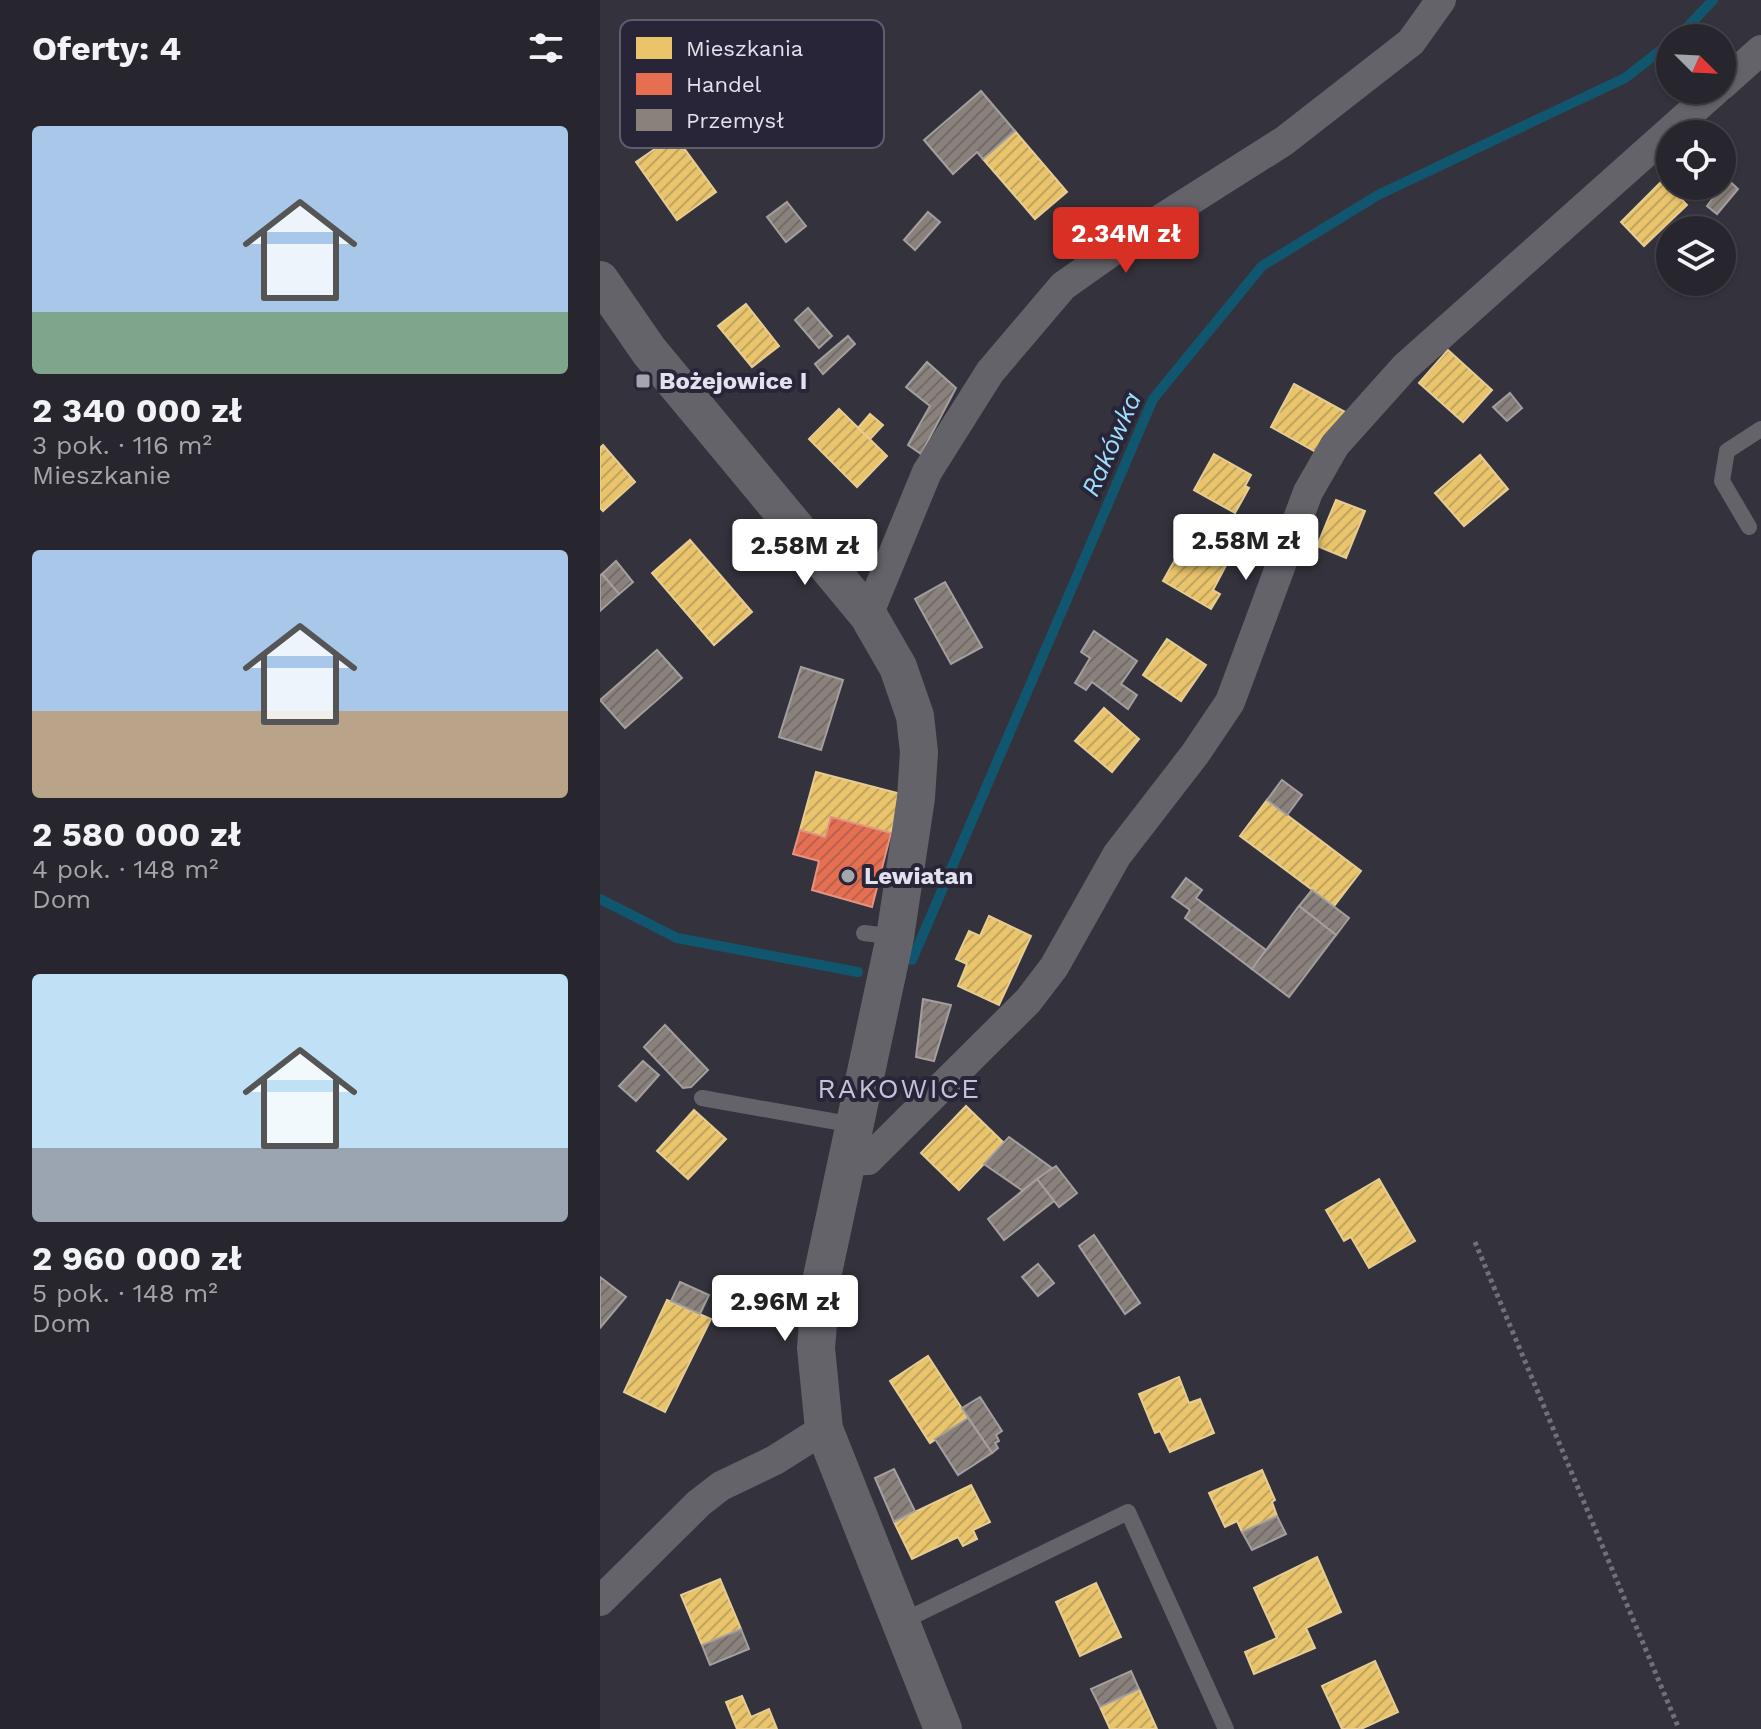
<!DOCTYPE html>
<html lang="pl">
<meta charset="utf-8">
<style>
:root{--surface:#27262e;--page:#33323a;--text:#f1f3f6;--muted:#a4a5aa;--line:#43434a;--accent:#d93025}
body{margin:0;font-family:"Work Sans",sans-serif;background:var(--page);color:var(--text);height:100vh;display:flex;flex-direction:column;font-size:30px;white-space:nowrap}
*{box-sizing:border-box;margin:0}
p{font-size:26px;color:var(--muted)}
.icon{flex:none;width:44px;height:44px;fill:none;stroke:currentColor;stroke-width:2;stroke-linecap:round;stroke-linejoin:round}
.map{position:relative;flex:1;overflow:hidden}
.drawer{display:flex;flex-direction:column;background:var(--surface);width:600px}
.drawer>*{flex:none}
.needle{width:52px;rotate:114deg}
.controls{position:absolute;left:1056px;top:24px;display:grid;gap:16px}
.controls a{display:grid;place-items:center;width:80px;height:80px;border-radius:50%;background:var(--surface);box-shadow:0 2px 6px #0004,0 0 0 2px var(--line);font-size:40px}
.price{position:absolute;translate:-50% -68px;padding:0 18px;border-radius:8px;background:#fff;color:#222;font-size:26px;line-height:52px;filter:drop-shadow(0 2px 4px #0008)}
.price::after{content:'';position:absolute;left:50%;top:48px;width:24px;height:18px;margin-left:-12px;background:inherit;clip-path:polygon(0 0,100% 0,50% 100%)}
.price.active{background:var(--accent);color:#fff}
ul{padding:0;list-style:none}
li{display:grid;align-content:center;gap:16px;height:424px;padding:0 32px}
li span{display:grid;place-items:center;height:248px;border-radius:8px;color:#555}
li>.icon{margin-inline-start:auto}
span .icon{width:144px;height:144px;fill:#fffc;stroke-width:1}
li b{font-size:34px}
h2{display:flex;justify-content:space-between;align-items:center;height:96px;padding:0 32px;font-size:34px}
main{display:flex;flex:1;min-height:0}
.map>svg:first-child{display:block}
</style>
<main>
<section class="drawer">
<h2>Oferty: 4<svg class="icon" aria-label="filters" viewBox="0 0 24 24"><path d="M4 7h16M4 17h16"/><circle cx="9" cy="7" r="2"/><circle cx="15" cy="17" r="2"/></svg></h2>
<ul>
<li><span style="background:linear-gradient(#a9c7e8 75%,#7fa58c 0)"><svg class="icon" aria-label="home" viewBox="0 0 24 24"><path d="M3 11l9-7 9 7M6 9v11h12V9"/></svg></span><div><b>2 340 000 zł</b><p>3 pok. · 116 m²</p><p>Mieszkanie</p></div></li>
<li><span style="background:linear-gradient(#a9c7e8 65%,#b9a48a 0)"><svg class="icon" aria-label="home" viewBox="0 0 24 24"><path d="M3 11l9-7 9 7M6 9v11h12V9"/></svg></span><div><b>2 580 000 zł</b><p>4 pok. · 148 m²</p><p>Dom</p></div></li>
<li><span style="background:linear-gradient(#bfe0f5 70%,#9aa5b1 0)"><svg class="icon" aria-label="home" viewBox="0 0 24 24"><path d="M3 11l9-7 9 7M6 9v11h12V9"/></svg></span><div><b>2 960 000 zł</b><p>5 pok. · 148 m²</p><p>Dom</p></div></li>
</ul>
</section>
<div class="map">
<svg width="1161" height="1729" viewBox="0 0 1161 1729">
<defs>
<pattern id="homes-hatch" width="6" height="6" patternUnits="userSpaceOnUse" patternTransform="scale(2)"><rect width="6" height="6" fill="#e9c46a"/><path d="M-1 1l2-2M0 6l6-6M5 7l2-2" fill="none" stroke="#c0a461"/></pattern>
<pattern id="shops-hatch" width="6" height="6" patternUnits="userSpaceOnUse" patternTransform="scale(2)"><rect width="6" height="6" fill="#e76f51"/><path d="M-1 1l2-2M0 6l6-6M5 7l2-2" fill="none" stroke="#b6624e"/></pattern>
<pattern id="industry-hatch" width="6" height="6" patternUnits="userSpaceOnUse" patternTransform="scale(2)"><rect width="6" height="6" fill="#8a817c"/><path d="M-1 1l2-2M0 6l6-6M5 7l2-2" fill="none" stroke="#726c69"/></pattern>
</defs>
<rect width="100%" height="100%" fill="#34333d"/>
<g fill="url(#homes-hatch)" stroke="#e7cd92" stroke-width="2">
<path d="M 73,130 L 79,133 L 81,144 L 116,192 L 77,220 L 36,162 L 62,144 L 63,136 Z"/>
<path d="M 415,131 L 467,192 L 435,219 L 383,159 Z"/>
<path d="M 1063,180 L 1087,205 L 1044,246 L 1021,222 Z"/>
<path d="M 146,304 L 179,346 L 152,367 L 118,326 Z"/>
<path d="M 848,350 L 892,390 L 863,422 L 819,383 Z"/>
<path d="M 694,384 L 745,412 L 721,455 L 671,427 Z"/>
<path d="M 239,409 L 287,456 L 257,487 L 209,439 Z"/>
<path d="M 270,414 L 283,425 L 270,439 L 258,428 Z"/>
<path d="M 3,445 L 35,482 L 3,511 L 0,508 L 0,448 Z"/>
<path d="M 614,454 L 651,475 L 645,486 L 649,488 L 635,513 L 594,490 Z"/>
<path d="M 880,455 L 908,489 L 864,526 L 835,493 Z"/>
<path d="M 736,500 L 765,511 L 746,558 L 717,546 Z"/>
<path d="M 594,538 L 630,558 L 613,590 L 620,594 L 611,609 L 563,581 L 577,556 L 583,559 Z"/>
<path d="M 90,540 L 152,612 L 114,645 L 52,573 Z"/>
<path d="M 567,639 L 606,665 L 581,701 L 543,675 Z"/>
<path d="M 504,708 L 539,739 L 512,772 L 475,741 Z"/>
<path d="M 216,772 L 301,794 L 291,833 L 231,817 L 225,837 L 200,830 Z"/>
<path d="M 667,800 L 761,871 L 734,906 L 640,836 Z"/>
<path d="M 389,916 L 431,936 L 399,1005 L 358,986 L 367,964 L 356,959 L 369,931 L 380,936 Z"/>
<path d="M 366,1106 L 404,1143 L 359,1190 L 321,1153 Z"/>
<path d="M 94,1110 L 126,1139 L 88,1179 L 57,1151 Z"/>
<path d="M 779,1179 L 815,1241 L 769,1268 L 751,1237 L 744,1241 L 726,1210 Z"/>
<path d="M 67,1300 L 111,1319 L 65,1412 L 24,1392 Z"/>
<path d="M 328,1356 L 368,1418 L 330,1443 L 290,1381 Z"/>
<path d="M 579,1377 L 589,1403 L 600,1399 L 614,1433 L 570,1452 L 560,1431 L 555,1433 L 539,1394 Z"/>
<path d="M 662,1470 L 675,1500 L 672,1502 L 677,1516 L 642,1532 L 637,1521 L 625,1527 L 609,1493 Z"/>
<path d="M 371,1485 L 390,1522 L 373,1530 L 377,1539 L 363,1546 L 358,1537 L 312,1559 L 294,1522 Z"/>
<path d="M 717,1557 L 741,1612 L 706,1628 L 715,1648 L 654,1674 L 645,1652 L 677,1638 L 654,1588 Z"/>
<path d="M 120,1579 L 141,1629 L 102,1645 L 81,1595 Z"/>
<path d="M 496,1583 L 521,1637 L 480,1656 L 456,1602 Z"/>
<path d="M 775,1661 L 798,1712 L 761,1729 L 742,1729 L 722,1686 Z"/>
<path d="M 539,1689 L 557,1729 L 510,1729 L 500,1707 Z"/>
<path d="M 142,1696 L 151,1717 L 169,1709 L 177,1729 L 137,1729 L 126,1702 Z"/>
</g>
<path fill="url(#shops-hatch)" stroke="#e69280" stroke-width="2" d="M 231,817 L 291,833 L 272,907 L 212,890 L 219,861 L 193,854 L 200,830 L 225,837 Z"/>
<g fill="url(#industry-hatch)" stroke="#a49e9e" stroke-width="2">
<path d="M 381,91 L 415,131 L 383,159 L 377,152 L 353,174 L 324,140 Z"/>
<path d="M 1070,174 L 1070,186 L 1085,186 L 1087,189 L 1079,196 L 1063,180 Z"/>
<path d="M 1122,174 L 1138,189 L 1117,214 L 1107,206 L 1119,190 L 1114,186 L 1122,186 Z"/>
<path d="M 187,202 L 206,226 L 186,242 L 167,217 Z"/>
<path d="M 328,212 L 340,222 L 315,250 L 304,240 Z"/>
<path d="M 208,308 L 232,336 L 219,348 L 195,320 Z"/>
<path d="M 248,336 L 255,344 L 223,374 L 215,364 Z"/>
<path d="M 327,362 L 356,388 L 321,454 L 308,445 L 330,406 L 306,387 Z"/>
<path d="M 910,393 L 922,408 L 907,421 L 893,407 Z"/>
<path d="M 16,561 L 33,582 L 19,594 L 2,574 Z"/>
<path d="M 2,574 L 19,594 L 0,611 L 0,576 Z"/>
<path d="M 345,582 L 382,647 L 351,664 L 315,599 Z"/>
<path d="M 494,631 L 537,661 L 521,684 L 537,695 L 528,709 L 492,682 L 486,690 L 475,683 L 490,658 L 481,652 Z"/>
<path d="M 57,650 L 82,678 L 25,728 L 0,700 Z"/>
<path d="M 201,667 L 243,680 L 221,750 L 179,737 Z"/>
<path d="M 682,780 L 702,795 L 687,815 L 667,800 Z"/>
<path d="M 586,878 L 602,890 L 596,898 L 666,950 L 652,969 L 585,918 L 590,910 L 572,897 Z"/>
<path d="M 712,890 L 749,918 L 736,935 L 699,906 Z"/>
<path d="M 699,906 L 736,935 L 689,997 L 652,969 Z"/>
<path d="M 323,999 L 351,1005 L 334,1061 L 316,1057 Z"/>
<path d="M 65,1025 L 108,1070 L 91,1087 L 83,1088 L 44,1047 Z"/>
<path d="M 43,1061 L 59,1075 L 36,1101 L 19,1086 Z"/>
<path d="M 409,1137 L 452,1168 L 423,1191 L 384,1164 Z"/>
<path d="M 456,1166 L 477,1193 L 459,1207 L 437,1179 Z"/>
<path d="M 437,1179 L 454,1201 L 404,1240 L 388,1219 Z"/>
<path d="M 494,1235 L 540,1303 L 525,1314 L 479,1246 Z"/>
<path d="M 438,1264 L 454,1283 L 438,1296 L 422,1277 Z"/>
<path d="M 0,1277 L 26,1297 L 0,1328 Z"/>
<path d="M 80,1282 L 109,1295 L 100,1314 L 71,1301 Z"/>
<path d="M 380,1397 L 402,1431 L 396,1435 L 399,1441 L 395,1443 L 398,1448 L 392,1453 L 362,1408 Z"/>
<path d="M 368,1418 L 392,1453 L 358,1475 L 335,1439 Z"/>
<path d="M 294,1469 L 315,1511 L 294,1522 L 275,1478 Z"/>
<path d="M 677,1516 L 686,1534 L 652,1550 L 642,1532 Z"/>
<path d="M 141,1629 L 149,1649 L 110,1665 L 102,1645 Z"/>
<path d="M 531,1671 L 539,1689 L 500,1707 L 491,1689 Z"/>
</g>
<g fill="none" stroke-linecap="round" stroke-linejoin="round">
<g stroke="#11566f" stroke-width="10">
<path d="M 1077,38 L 1113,0"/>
<path d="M 0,899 L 77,938 L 258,972"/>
<path d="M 312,960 L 553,399 L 662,266 L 778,195 L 1025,78 L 1070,43"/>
</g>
<path stroke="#707077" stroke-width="5" stroke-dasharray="4 4" stroke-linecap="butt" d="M 875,1242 L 1079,1729"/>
<g stroke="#64636a" stroke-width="16">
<path d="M 1149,527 L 1122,481 L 1127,451 L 1161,429"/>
<path d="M 264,933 L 295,937"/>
<path d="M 102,1098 L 254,1125"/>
<path d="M 301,1622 L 528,1512 L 626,1729"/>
</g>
<g stroke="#64636a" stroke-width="30">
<path d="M 1122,85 L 1161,50"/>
<path d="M 268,615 L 327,472 L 390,372 L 463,286 L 531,238 L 684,141 L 811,42 L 841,0"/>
<path d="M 246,1161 L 268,1160 L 428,1001 L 454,967 L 517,855 L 595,754 L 630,702 L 708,492 L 735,445 L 805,367 L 1116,90"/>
<path d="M 0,1601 L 99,1503 L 121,1486 L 175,1460 L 224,1429"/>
</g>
<path stroke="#64636a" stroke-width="38" d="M 0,280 L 49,351 L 268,615 L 298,667 L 315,716 L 319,752 L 316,798 L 295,937 L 222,1277 L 216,1348 L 224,1429 L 343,1729"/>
</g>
<g fill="#a5a5b0" stroke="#272537" stroke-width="3">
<rect x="35" y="373" width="16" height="16" rx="4"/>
<circle cx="248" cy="876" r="8"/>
</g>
<g text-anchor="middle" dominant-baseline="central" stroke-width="8" stroke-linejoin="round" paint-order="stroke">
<g font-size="24" font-weight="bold" fill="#e2e2ee" stroke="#272537" text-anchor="start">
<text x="59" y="381">Bożejowice I</text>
<text x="264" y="876">Lewiatan</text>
</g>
<g font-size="26" font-style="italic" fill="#9cdefc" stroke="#272537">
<text transform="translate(511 444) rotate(-66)">Rakówka</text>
</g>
<g font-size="28" letter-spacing="2" fill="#c3c2d9" stroke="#272537">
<text x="299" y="1088">RAKOWICE</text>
</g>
</g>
<rect x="20" y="20" width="264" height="128" rx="12" fill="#272537" stroke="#5f5e6e" stroke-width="2"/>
<rect x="36" y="37" width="36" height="22" fill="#e9c46a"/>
<rect x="36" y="73" width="36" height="22" fill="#e76f51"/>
<rect x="36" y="109" width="36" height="22" fill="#8a817c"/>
<g font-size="22" fill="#e2e2ee">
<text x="86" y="56">Mieszkania</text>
<text x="86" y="92">Handel</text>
<text x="86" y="128">Przemysł</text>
</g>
</svg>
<div class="controls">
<a><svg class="needle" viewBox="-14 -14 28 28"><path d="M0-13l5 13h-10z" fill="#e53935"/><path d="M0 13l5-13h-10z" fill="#a4a5aa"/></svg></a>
<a><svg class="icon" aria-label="locate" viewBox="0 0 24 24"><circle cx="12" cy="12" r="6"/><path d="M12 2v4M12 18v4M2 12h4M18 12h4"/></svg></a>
<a><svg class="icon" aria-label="layers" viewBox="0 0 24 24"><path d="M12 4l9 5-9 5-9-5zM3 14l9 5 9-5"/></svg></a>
</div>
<b class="price active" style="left:526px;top:275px">2.34M zł</b>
<b class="price" style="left:646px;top:582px">2.58M zł</b>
<b class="price" style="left:205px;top:587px">2.58M zł</b>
<b class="price" style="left:185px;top:1343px">2.96M zł</b>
</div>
</main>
